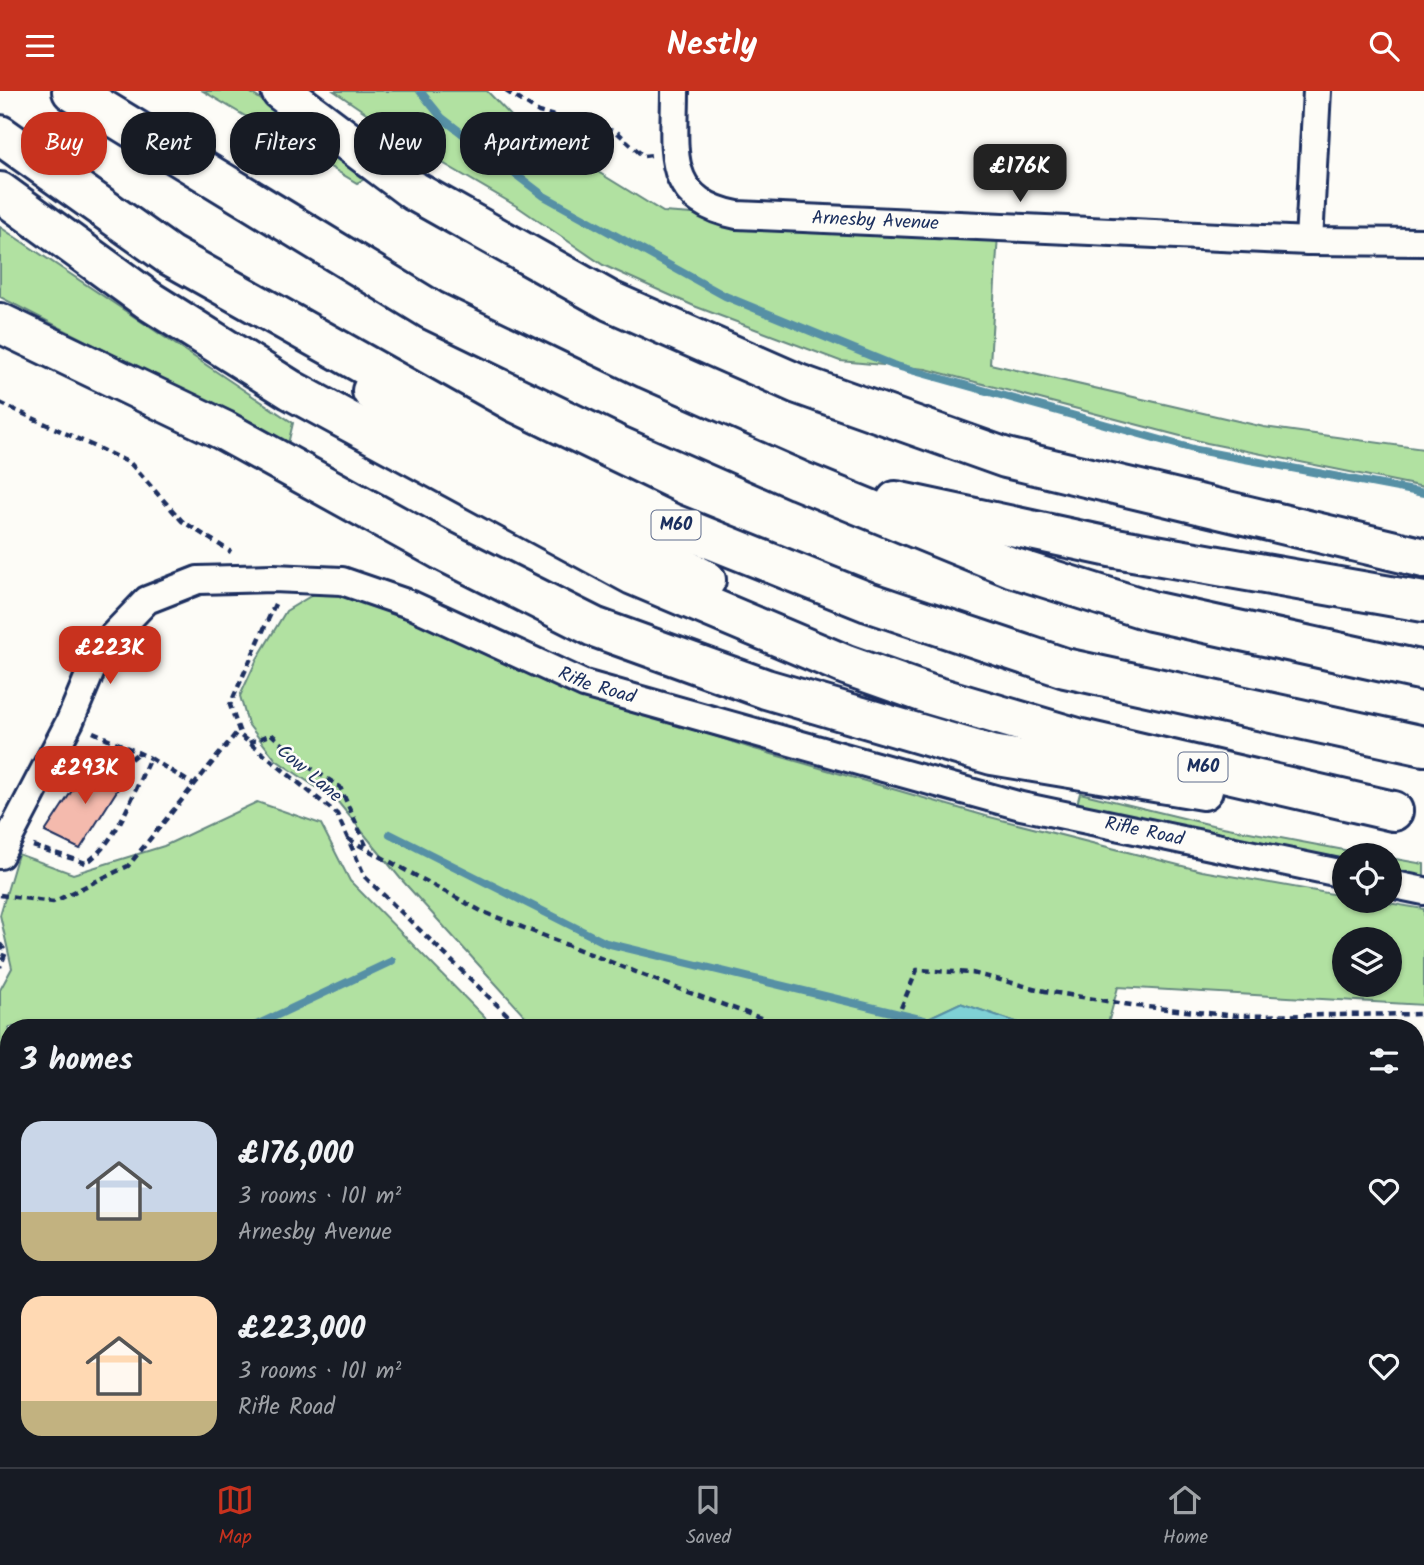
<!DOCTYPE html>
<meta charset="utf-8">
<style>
:root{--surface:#171b24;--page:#242831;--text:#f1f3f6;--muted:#9ea1a6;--line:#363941;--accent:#c8321e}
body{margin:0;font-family:Kalam,sans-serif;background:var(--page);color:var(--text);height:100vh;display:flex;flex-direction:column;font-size:26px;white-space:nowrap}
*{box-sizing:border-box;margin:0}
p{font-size:23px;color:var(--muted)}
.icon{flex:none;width:38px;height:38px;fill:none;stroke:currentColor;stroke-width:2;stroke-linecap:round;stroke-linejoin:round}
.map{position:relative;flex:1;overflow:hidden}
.side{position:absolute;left:0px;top:928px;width:1424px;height:450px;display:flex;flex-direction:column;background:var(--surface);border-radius:28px 28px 0 0;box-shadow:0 2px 5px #0004}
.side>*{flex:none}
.banner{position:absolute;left:21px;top:21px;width:700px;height:63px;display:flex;gap:14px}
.controls{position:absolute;left:1332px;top:752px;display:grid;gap:14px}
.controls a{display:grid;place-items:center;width:70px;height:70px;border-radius:50%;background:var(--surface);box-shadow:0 2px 5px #0004;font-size:35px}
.price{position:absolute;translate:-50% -60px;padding:0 16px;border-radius:14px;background:var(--accent);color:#fff;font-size:23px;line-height:46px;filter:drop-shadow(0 2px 4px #0008)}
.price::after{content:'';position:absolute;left:50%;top:42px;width:21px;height:16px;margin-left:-10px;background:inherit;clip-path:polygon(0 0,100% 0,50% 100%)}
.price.selected{background:#222;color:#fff}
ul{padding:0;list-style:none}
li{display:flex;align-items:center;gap:21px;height:175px;padding:0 21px}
li span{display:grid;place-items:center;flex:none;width:196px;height:140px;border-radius:21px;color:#555}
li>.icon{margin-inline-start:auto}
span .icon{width:84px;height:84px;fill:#fffc;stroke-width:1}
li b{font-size:30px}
h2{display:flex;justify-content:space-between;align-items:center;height:84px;padding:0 21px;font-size:30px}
.chip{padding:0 24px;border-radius:28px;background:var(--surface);box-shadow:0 2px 5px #0004;font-size:24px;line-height:63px}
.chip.selected{background:var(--accent);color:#fff}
header{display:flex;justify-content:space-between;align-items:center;height:91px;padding:0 21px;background:var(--accent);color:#fff;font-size:32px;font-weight:800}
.menu{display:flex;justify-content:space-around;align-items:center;height:98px;border-top:2px solid var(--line);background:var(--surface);font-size:19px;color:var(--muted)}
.menu a{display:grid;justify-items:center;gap:4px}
.menu .selected{color:var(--accent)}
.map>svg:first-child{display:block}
</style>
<header><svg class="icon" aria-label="menu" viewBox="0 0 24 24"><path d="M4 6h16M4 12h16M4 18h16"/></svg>Nestly<svg class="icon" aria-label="search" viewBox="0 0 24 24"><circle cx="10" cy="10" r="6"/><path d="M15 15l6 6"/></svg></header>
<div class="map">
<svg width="1424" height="1376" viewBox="0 0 1424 1376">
<rect width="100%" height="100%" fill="#fdfcf7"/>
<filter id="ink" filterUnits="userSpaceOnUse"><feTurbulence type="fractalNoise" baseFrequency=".0143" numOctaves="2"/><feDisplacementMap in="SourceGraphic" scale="14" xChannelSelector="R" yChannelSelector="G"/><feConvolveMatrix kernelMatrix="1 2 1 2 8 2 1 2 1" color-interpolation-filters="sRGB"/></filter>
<g filter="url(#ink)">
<g fill="#b1e1a1" stroke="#668880" stroke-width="2" fill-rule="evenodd">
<path d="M 203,0 L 248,0 L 372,84 L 357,92 Z"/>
<path d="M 334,0 L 487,0 L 517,31 L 663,121 L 998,143 L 990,273 L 1264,336 L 1424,358 L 1424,396 L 1207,352 L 926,278 L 840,270 L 694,215 L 603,174 L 518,116 L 422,60 Z"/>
<path d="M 0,136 L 293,332 L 288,353 L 0,206 Z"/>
<path d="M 319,500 L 363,507 L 586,602 L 751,657 L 986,725 L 1202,780 L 1344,805 L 1344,810 L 1377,810 L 1424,818 L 1424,914 L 1118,896 L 1107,936 L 1031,936 L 960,912 L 924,929 L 923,936 L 535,936 L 400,787 L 338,711 L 276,669 L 248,633 L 240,605 L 257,568 L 286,520 ZM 1344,849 L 1390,849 L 1390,894 L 1344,894 Z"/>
<path d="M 1080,702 L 1212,734 L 1376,765 L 1344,765 L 1344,771 L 1076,717 Z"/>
<path d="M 257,711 L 321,733 L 350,790 L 494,936 L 9,936 L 9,1368 L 151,1369 L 128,1376 L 0,1376 L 0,899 L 12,877 L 0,824 L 18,763 L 73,783 L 164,755 Z"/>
<path d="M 1390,767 L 1424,773 L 1424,785 L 1390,780 Z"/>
<path d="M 491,1369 L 1332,1368 L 1339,1376 L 435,1376 Z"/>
</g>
<g fill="#7fd1d5" stroke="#5790a5" stroke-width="2">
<path d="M 960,912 L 1031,936 L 923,936 L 924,929 Z"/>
<path d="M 1416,961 L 1424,962 L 1424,1376 L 1382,1376 L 1373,1369 L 1416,1368 Z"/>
</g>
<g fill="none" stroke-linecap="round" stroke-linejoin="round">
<g stroke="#5790a5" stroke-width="8">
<path d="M 420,0 L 442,27 L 544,105 L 725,205 L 893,274 L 1197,359 L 1424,402"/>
<path d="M 390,743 L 606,852 L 924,929"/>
<path d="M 252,936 L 392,870"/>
<path d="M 205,1376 L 255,1368"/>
</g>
</g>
<path fill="#f4baad" stroke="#1b2f5e" stroke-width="2" d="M 92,669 L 123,690 L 80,758 L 45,741 Z"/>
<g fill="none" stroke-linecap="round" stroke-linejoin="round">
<g stroke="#1b2f5e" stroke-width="32">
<g id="minor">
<path id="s1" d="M 675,0 C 675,60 663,109 737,124 L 1309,150 L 1424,151"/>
<path d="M 1309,150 L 1317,0"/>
<path id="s2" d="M 0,764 L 70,630 L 100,558 L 147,509 L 198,489 L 273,487 L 342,490 L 412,514 L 584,593 L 876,675 L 1021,715 L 1344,783"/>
<path d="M 1390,793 L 1424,800"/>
</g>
</g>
<g stroke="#1b2f5e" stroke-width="44">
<g id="highway">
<path d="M 72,0 L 431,219 L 630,315 L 798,389 L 1011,476 L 1151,520 L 1424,580"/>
<path d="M 281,0 L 414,100 L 610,210 L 798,293 L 1006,367 L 1424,467"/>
<path d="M 0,44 L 169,164 L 495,347 L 673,433 L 868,511 L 1065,577 L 1424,655"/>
<path d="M 0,101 L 151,211 L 291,299 L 633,484 L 846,574 L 928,603 L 1081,648 L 1393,720"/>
<path d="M 0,232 L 223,339 L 441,459 L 594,536 L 766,598 L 992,664 L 1203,699"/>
<path d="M 372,300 L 425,341 L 706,489"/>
<path d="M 896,410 L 1110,456 L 1424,511"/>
</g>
</g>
<g stroke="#1b2f5e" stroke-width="4.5" stroke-dasharray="7 5" stroke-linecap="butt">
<path d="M 506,0 L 539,21 L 617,41 L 643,65 L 652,64"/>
<path d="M 0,312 L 130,372 L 182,430 L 231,461"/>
<path d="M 275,513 L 230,614 L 241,645 L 337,723 L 365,786 L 520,936"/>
<path d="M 93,641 L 150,667"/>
<path d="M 249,652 L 271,643 L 306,674 L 340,696 L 367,757"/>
<path d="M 112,683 L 138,662"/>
<path d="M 348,748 L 481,820 L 679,898 L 786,936"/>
<path d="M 33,755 L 86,772 C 119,749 133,702 150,667 L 194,694"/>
<path d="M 0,804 L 53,811 L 128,775 L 238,640"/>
<path d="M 0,853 L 6,861 L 0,876"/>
<path d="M 901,917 L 917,879 L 972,882 L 1045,900 L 1137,915 L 1237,925 L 1424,923"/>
<path d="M 1142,1368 L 1142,1376"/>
<path d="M 1274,1368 L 1284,1376"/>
<path d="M 1344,1368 L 1351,1376"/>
<path d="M 166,1376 L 186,1368"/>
<path d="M 1069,1376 L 1083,1368"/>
<path d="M 1122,1376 L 1128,1368"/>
</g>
<use href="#minor" stroke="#fdfcf7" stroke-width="26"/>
<use href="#highway" stroke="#fdfcf7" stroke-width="38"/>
</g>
</g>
<g text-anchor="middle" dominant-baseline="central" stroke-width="5" stroke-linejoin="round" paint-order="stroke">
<g fill="#fdfcf7" stroke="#5f6c8c" stroke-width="2">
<rect x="651.5" y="419.5" width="49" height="29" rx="5"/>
<rect x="1178.5" y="661.5" width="49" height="29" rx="5"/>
</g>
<g font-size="18" font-weight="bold" fill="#1b2f5e">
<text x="676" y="434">M60</text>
<text x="1203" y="676">M60</text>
</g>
<g font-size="19" fill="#1b2f5e" stroke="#fdfcf7">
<text stroke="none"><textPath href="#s1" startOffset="296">Arnesby Avenue</textPath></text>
<text stroke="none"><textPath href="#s2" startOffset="772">Rifle Road</textPath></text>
<text transform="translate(309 683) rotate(40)">Cow Lane</text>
<text stroke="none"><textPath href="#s2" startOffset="1339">Rifle Road</textPath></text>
</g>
</g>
</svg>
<div class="controls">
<a><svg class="icon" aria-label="locate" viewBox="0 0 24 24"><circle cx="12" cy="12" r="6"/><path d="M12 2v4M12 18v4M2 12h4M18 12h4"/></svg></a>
<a><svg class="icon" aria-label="layers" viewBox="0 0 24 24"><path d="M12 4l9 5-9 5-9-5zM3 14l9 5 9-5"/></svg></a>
</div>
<b class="price selected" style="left:1020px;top:113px">£176K</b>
<b class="price" style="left:110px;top:595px">£223K</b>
<b class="price" style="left:85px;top:715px">£293K</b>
<div class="banner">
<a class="chip selected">Buy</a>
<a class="chip">Rent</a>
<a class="chip">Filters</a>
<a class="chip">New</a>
<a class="chip">Apartment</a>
</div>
<section class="side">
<h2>3 homes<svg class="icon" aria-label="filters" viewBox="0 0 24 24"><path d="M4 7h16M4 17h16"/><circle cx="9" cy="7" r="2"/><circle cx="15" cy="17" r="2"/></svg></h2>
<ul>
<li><span style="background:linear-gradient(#c9d6e8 65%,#c2b280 0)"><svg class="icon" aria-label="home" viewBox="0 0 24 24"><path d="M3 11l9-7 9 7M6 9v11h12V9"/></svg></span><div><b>£176,000</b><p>3 rooms · 101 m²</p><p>Arnesby Avenue</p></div><svg class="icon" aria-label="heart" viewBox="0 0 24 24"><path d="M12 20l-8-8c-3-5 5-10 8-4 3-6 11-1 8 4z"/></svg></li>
<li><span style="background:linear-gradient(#ffd9b3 75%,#c2b280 0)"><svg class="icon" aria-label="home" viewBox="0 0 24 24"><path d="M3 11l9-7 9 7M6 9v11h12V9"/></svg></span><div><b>£223,000</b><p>3 rooms · 101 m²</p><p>Rifle Road</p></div><svg class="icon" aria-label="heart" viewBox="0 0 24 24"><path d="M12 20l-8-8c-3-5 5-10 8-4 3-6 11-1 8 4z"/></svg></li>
</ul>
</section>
</div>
<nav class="menu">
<a class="selected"><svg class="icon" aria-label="map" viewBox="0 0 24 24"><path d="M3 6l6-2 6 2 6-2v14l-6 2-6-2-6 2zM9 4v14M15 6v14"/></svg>Map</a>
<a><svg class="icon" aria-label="saved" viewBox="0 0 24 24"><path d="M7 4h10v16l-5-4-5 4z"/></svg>Saved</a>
<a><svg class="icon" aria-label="home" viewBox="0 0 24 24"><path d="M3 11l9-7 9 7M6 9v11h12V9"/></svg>Home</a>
</nav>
